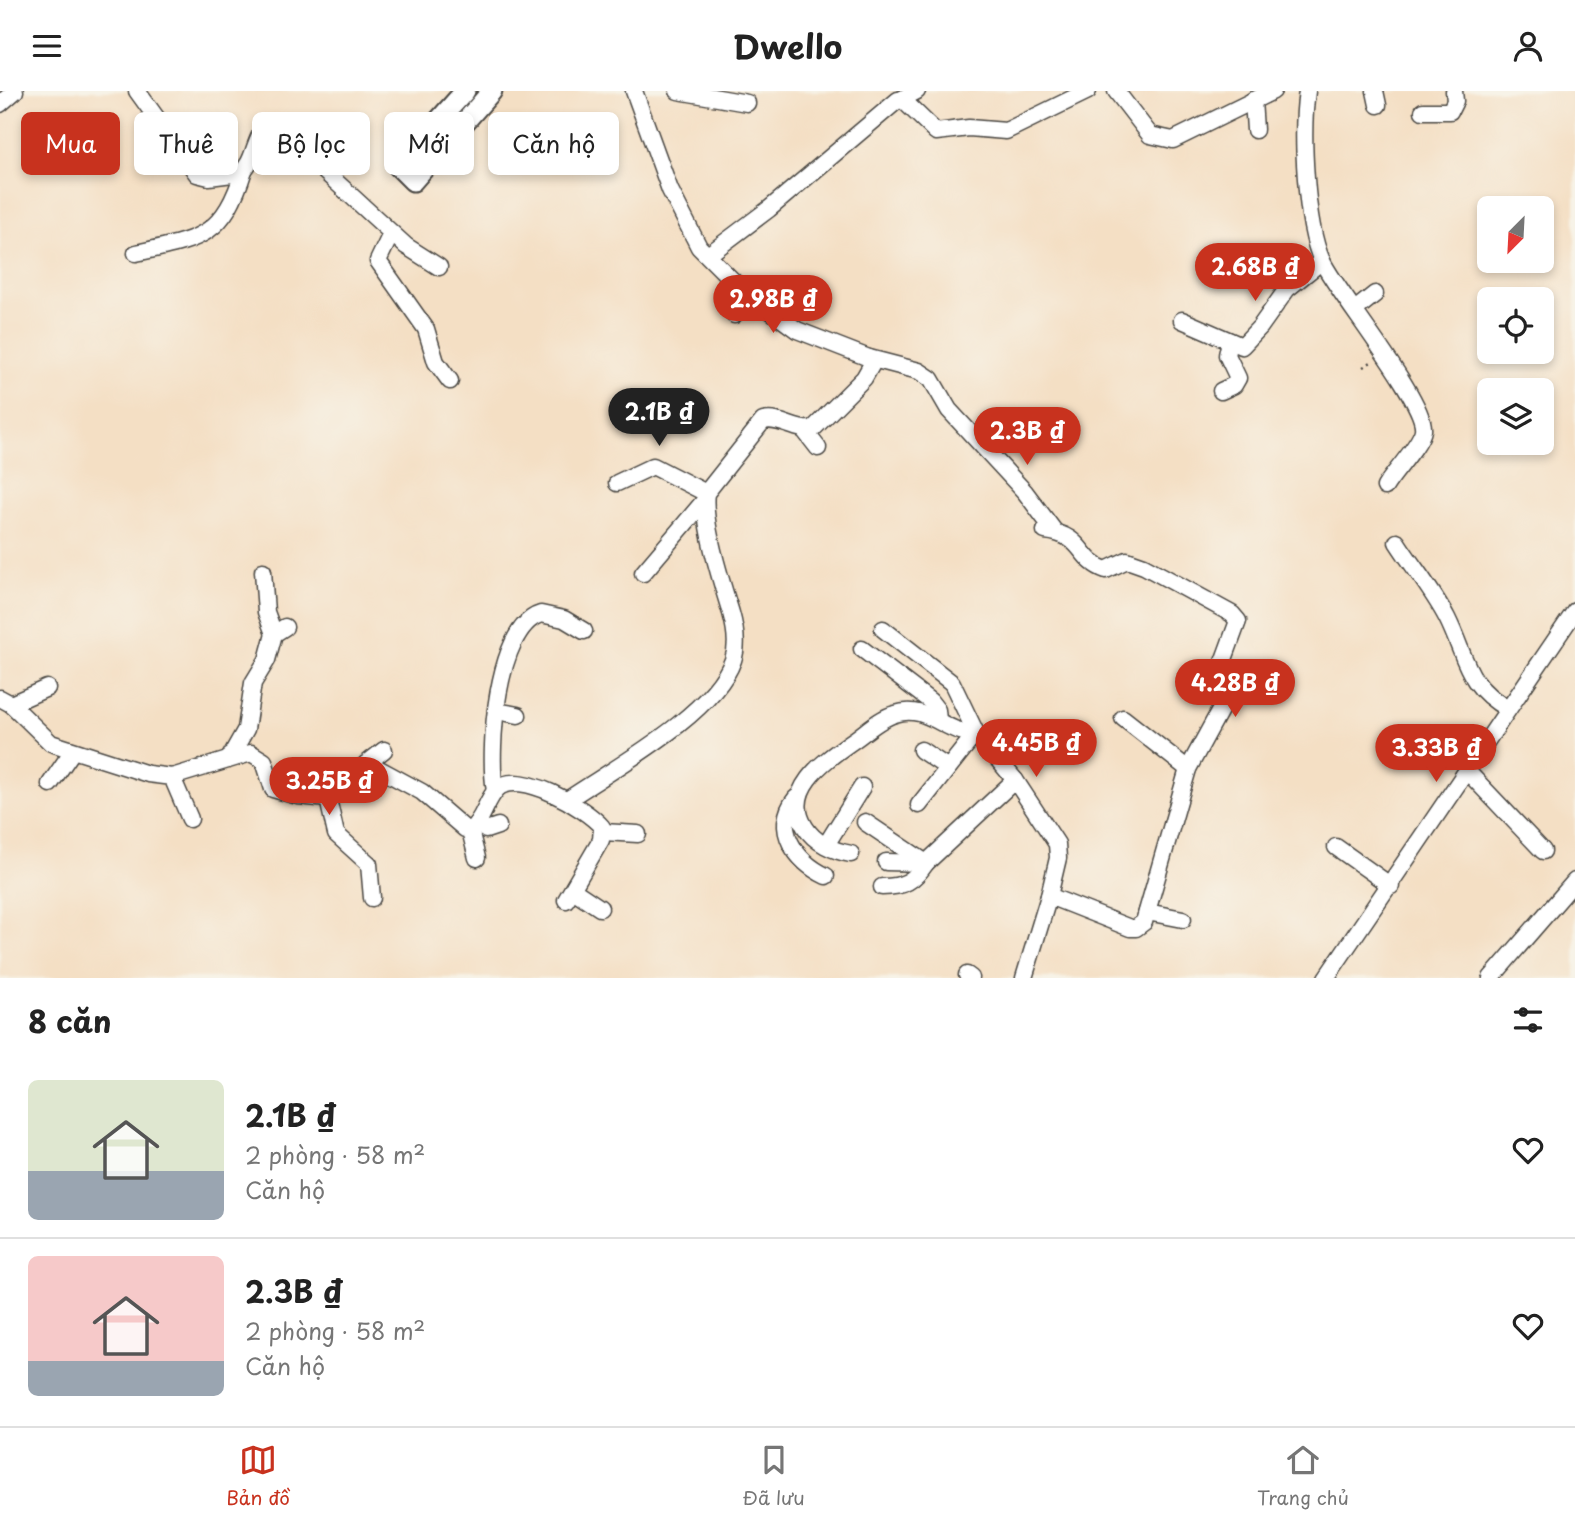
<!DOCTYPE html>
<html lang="vi">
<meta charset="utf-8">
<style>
:root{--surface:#fff;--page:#f2f2f2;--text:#222;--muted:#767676;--line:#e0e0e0;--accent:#c8321e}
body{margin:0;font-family:"Playpen Sans",sans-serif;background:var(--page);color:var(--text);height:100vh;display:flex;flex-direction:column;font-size:26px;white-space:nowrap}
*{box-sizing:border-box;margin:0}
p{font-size:23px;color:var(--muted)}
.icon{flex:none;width:38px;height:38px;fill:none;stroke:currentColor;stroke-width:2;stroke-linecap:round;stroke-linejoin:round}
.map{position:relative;height:887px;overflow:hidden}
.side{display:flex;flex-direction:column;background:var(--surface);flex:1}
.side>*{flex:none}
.banner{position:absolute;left:21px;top:21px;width:700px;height:63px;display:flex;gap:14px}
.needle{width:46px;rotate:204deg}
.buttons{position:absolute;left:1477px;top:105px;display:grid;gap:14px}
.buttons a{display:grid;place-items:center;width:77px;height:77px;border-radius:10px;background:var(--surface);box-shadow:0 4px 10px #0003;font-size:35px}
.price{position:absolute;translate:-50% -60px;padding:0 16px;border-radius:24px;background:var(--accent);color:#fff;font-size:23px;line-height:46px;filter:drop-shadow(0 2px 4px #0008)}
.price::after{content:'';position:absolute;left:50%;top:42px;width:21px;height:16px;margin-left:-10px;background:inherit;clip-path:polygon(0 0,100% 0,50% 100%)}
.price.on{background:#222;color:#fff}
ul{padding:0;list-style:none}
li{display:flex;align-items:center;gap:21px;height:175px;padding:0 28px}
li+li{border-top:2px solid var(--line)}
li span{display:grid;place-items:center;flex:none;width:196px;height:140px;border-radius:10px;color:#555}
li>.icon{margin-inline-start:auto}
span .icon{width:84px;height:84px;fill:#fffc;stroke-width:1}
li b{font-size:30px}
h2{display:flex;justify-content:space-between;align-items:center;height:84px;padding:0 28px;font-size:30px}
.chip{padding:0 24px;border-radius:10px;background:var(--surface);box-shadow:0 4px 10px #0003;font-size:24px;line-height:63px}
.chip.on{background:var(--accent);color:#fff}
header{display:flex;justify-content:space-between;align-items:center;height:91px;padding:0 28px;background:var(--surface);font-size:32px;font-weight:700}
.dock{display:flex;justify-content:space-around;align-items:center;height:98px;border-top:2px solid var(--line);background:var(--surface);font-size:19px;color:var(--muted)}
.dock a{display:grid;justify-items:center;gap:4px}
.dock .on{color:var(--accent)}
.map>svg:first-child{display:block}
</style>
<header><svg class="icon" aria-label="menu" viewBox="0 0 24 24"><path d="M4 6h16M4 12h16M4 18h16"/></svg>Dwello<svg class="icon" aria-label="person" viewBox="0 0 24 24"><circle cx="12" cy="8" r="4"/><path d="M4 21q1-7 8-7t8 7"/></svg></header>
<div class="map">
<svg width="1575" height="887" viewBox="0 0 1575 887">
<rect width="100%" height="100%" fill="#f7f3e8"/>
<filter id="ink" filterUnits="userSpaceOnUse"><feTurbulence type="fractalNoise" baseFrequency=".0143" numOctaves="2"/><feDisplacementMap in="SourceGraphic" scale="14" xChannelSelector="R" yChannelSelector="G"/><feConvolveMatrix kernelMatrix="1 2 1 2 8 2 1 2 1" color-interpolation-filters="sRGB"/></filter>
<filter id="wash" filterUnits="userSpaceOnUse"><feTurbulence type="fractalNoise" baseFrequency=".00686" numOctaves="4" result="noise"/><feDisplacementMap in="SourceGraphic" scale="28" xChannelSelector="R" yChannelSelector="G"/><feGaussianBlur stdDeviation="1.57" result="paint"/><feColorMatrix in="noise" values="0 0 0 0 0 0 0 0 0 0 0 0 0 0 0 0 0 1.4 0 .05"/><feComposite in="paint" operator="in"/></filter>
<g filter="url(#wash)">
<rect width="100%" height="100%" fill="#f4dfc4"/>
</g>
<g filter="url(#ink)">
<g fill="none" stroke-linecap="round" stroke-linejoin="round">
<g stroke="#494642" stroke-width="19">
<g id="minor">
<path d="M 137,0 L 197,83 L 209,86 L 240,82 C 256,71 253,45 269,33 L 274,34 L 406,155 L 439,176"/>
<path d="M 678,0 L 747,12"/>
<path d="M 1116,0 L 1150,44 L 1173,49 L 1273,0"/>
<path d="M 1307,0 C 1301,41 1305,132 1322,170 C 1337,202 1427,311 1423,339 C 1421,353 1393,382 1385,396"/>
<path d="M 1375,0 L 1378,14"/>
<path d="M 900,9 L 917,0"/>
<path d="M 1253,9 L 1255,39"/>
<path d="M 0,13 L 15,0"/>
<path d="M 1423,20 L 1450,20 L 1455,10 L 1454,0"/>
<path d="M 391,143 L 378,170 L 426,238 L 436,271 L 450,290"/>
<path d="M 136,162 C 199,148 223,147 244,79"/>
<path d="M 708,164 L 769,118 L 898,9 L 904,10 L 936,41 L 969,37 L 1006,40 L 1088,0"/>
<path d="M 1355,219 L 1375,203"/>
<path d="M 734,224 L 742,199"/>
<path d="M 1182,229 L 1242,255 L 1260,236 L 1287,198 L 1322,170"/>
<path d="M 869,267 L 919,280 L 931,288 L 949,319 L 1025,401 L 1055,441"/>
<path d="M 1221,300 L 1234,294 L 1238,287 L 1227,264 L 1230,250"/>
<path d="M 804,339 L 818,357"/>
<path d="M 617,392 L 653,375 L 706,402"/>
<path d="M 1045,440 C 1085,444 1077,469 1106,479 L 1127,469 L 1144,475 L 1232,523 L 1238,530 L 1223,571 L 1224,612 L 1188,678 L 1144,831 L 1136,837 L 1130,837 L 1049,805"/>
<path d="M 1397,451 C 1413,476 1433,500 1447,527 C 1467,567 1465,594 1508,618"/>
<path d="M 263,480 L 266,521 L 274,543"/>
<path d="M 643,482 L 705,409"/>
<path d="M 883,538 L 952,592 L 976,642 L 1015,689 L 1057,753 L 1058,767 L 1049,805 L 1024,887"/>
<path d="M 862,558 L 930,610 L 937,619 L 938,629"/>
<path d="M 0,607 L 11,613 L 51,652 L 148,683 L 172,686 L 251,662 L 264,670 L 273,698 L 298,705 L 328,708 L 366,673 L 372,674 L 422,701 L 465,738 L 470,739 C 484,729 485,710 497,698 C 519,677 586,717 602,736 L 601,749 L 566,809"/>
<path d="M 11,613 L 47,597"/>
<path d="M 496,620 L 518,624"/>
<path d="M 1123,627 L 1188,678"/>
<path d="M 921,659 L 948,677"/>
<path d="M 229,668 L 246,638 L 253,592 L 267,569 L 274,543 L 285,536"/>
<path d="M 366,673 L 384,659"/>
<path d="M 1467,680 L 1543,760"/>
<path d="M 172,686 L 190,728"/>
<path d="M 50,693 L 72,661"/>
<path d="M 495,700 C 488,661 496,536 541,523 L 564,528 L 584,540"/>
<path d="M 796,707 C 771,738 797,771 826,785"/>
<path d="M 328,708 L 336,743 L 369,773 L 372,807"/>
<path d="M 567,709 C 614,677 714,623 733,569 C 738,555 735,536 731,522 C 722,493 702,431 706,402 L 763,330 C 781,326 796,341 813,338 L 864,287 L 872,273 L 869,267 L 797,239 L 742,199 L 699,156 L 670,99 L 634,0"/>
<path d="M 919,714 L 976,642"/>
<path d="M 865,731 L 926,772 C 914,790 904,796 882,796"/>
<path d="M 479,732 L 486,739 L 498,735"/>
<path d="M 470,739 L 477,767"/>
<path d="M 603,741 L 638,743"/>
<path d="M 826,754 L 862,696"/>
<path d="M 1336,756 L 1391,795"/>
<path d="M 851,763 C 834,760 815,752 805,736 C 781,698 826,669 854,649 C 867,640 880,627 895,623 C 928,612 945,644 976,642"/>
<path d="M 886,771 L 926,772 L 1015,689"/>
<path d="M 573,799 L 600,817"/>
<path d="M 1147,821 L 1183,828"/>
<path d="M 967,884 L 971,887"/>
<path d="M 1326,887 L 1575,520"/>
<path d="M 1491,887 L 1575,790"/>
</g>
</g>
<g stroke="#494642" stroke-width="23">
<path id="major" d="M 465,0 L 398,75 L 413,90 L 492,0"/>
</g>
<path stroke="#494642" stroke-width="2.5" stroke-dasharray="2 5" stroke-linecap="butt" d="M 1363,276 L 1373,270"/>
<use href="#minor" stroke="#fff" stroke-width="16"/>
<use href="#major" stroke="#fff" stroke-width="19"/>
</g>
</g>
</svg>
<div class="buttons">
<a><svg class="needle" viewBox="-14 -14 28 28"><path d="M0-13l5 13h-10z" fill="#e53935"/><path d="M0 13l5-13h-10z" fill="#767676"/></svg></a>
<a><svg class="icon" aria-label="locate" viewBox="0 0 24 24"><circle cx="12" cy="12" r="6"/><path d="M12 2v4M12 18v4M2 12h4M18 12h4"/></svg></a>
<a><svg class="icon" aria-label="layers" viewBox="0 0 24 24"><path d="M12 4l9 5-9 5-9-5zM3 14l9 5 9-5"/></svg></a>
</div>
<b class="price" style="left:1255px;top:212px">2.68B ₫</b>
<b class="price" style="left:773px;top:244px">2.98B ₫</b>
<b class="price on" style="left:659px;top:357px">2.1B ₫</b>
<b class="price" style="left:1027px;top:376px">2.3B ₫</b>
<b class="price" style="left:1235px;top:628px">4.28B ₫</b>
<b class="price" style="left:1036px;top:688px">4.45B ₫</b>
<b class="price" style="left:1436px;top:693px">3.33B ₫</b>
<b class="price" style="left:329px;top:726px">3.25B ₫</b>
<div class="banner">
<a class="chip on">Mua</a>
<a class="chip">Thuê</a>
<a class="chip">Bộ lọc</a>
<a class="chip">Mới</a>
<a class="chip">Căn hộ</a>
</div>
</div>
<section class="side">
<h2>8 căn<svg class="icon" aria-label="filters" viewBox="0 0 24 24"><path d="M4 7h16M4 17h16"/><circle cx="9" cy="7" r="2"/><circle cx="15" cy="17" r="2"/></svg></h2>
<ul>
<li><span style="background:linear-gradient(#dfe7d0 65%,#9aa5b1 0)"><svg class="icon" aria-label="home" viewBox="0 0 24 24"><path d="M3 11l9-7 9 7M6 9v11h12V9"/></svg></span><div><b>2.1B ₫</b><p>2 phòng · 58 m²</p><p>Căn hộ</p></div><svg class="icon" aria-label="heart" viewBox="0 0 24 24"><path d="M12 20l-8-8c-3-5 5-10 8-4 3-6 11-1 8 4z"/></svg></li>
<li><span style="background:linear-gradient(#f6c9c9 75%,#9aa5b1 0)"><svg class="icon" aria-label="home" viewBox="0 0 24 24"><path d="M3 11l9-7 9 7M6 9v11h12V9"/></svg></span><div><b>2.3B ₫</b><p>2 phòng · 58 m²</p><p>Căn hộ</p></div><svg class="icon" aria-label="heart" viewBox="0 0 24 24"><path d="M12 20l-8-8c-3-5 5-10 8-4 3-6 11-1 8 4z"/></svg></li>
</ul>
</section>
<nav class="dock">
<a class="on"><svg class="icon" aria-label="map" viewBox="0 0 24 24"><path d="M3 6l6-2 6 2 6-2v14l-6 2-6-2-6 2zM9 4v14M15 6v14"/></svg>Bản đồ</a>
<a><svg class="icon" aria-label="saved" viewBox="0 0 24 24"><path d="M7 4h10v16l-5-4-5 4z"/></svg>Đã lưu</a>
<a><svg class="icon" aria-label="home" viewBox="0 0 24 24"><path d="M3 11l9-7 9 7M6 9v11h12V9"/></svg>Trang chủ</a>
</nav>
